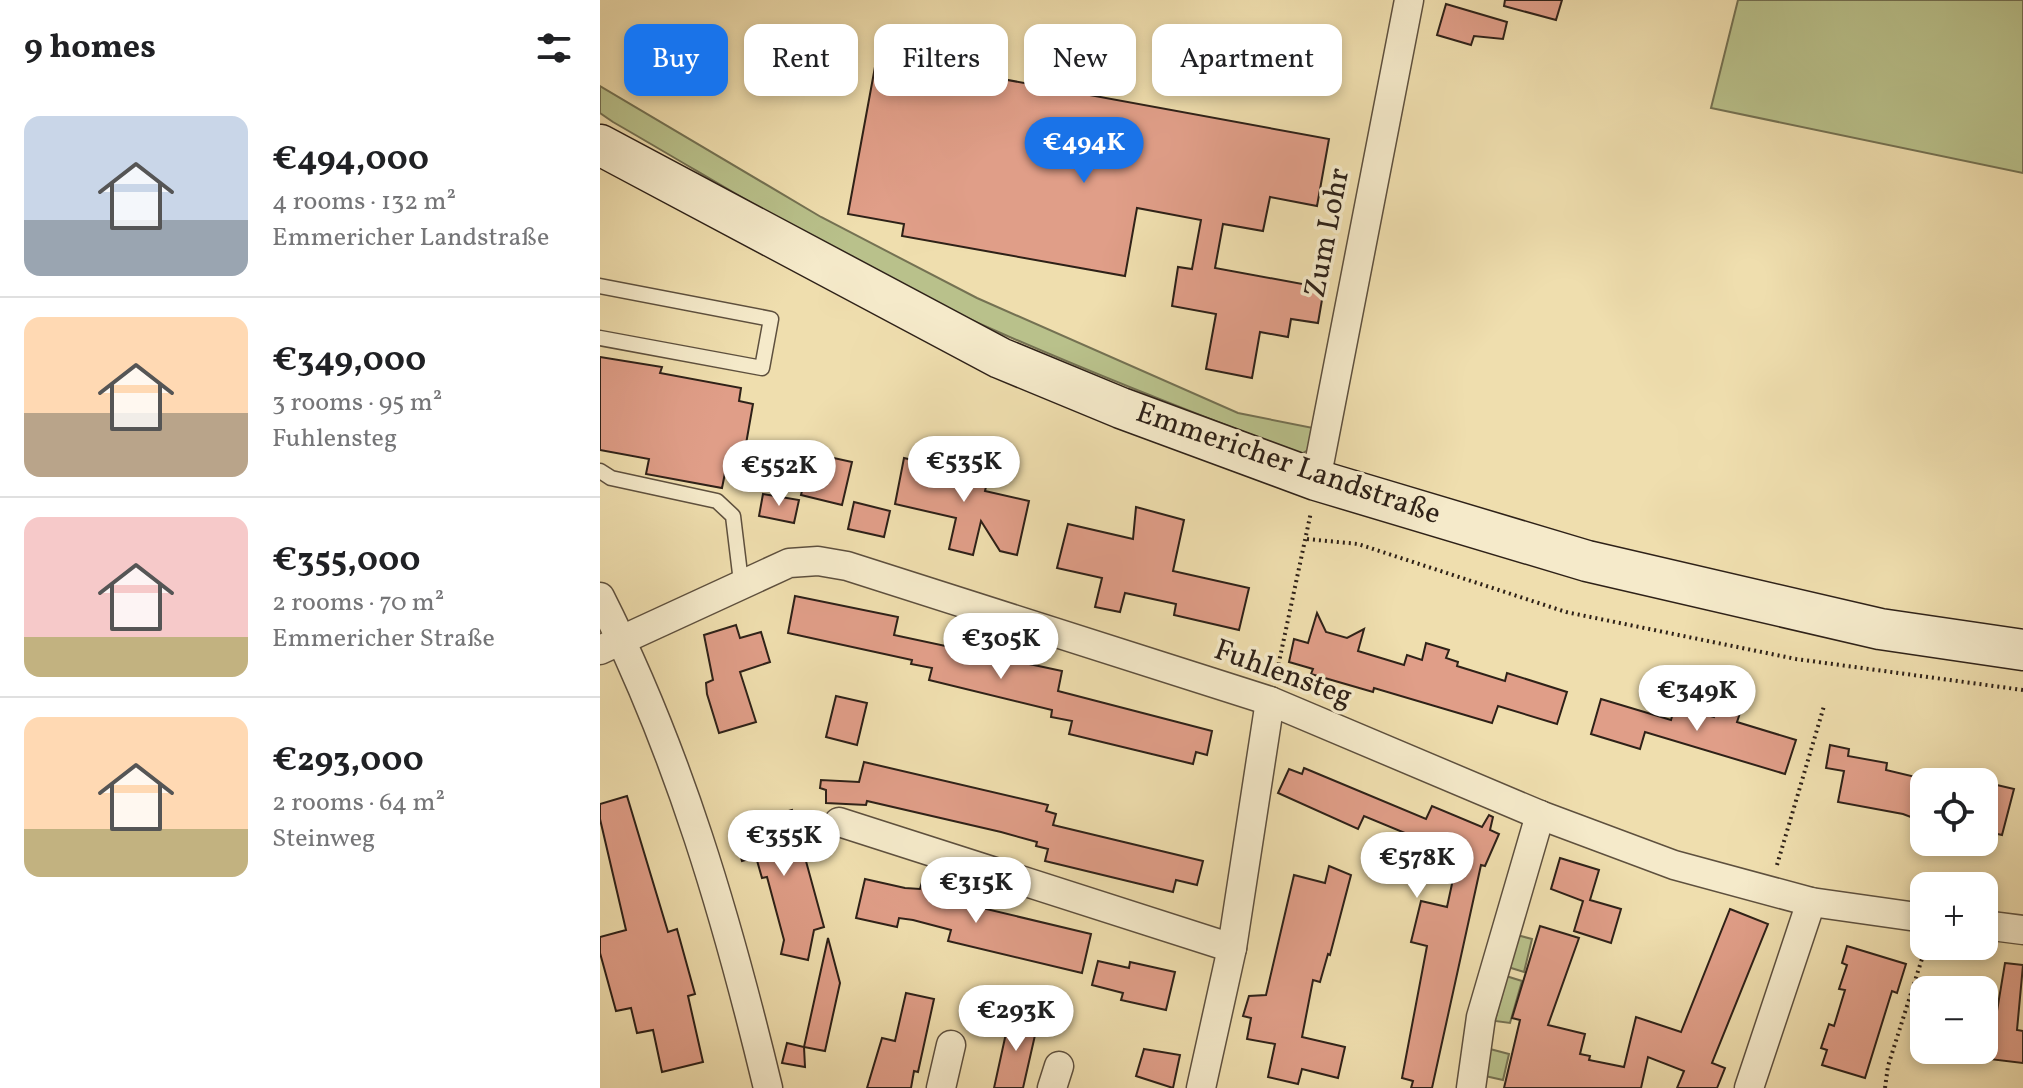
<!DOCTYPE html>
<meta charset="utf-8">
<style>
:root{--surface:#fff;--page:#f6f6f6;--text:#202124;--muted:#757577;--line:#e0e0e0;--accent:#1a73e8}
body{margin:0;font-family:Vollkorn,serif;background:var(--page);color:var(--text);height:100vh;display:flex;flex-direction:column;font-size:30px;white-space:nowrap}
*{box-sizing:border-box;margin:0}
p{font-size:26px;color:var(--muted)}
.icon{flex:none;width:44px;height:44px;fill:none;stroke:currentColor;stroke-width:2;stroke-linecap:round;stroke-linejoin:round}
.map{position:relative;flex:1;overflow:hidden}
.panel{display:flex;flex-direction:column;background:var(--surface);width:600px}
.panel>*{flex:none}
.guide{position:absolute;left:24px;top:24px;width:760px;height:72px;display:flex;gap:16px}
.controls{position:absolute;left:1310px;top:768px;display:grid;gap:16px}
.controls a{display:grid;place-items:center;width:88px;height:88px;border-radius:16px;background:var(--surface);box-shadow:0 4px 12px #0003;font-size:40px}
.price{position:absolute;translate:-50% -68px;padding:0 18px;border-radius:28px;background:#fff;color:#222;font-size:26px;line-height:52px;filter:drop-shadow(0 2px 4px #0008)}
.price::after{content:'';position:absolute;left:50%;top:48px;width:24px;height:18px;margin-left:-12px;background:inherit;clip-path:polygon(0 0,100% 0,50% 100%)}
.price.current{background:var(--accent);color:#fff}
ul{padding:0;list-style:none}
li{display:flex;align-items:center;gap:24px;height:200px;padding:0 24px}
li+li{border-top:2px solid var(--line)}
li span{display:grid;place-items:center;flex:none;width:224px;height:160px;border-radius:16px;color:#555}
li>.icon{margin-inline-start:auto}
span .icon{width:96px;height:96px;fill:#fffc;stroke-width:1}
li b{font-size:34px}
h2{display:flex;justify-content:space-between;align-items:center;height:96px;padding:0 24px;font-size:34px}
.chip{padding:0 28px;border-radius:16px;background:var(--surface);box-shadow:0 4px 12px #0003;font-size:28px;line-height:72px}
.chip.current{background:var(--accent);color:#fff}
main{display:flex;flex:1;min-height:0}
.map>svg:first-child{display:block}
</style>
<main>
<section class="panel">
<h2>9 homes<svg class="icon" aria-label="filters" viewBox="0 0 24 24"><path d="M4 7h16M4 17h16"/><circle cx="9" cy="7" r="2"/><circle cx="15" cy="17" r="2"/></svg></h2>
<ul>
<li><span style="background:linear-gradient(#c9d6e8 65%,#9aa5b1 0)"><svg class="icon" aria-label="home" viewBox="0 0 24 24"><path d="M3 11l9-7 9 7M6 9v11h12V9"/></svg></span><div><b>€494,000</b><p>4 rooms · 132 m²</p><p>Emmericher Landstraße</p></div></li>
<li><span style="background:linear-gradient(#ffd9b3 60%,#b9a48a 0)"><svg class="icon" aria-label="home" viewBox="0 0 24 24"><path d="M3 11l9-7 9 7M6 9v11h12V9"/></svg></span><div><b>€349,000</b><p>3 rooms · 95 m²</p><p>Fuhlensteg</p></div></li>
<li><span style="background:linear-gradient(#f6c9c9 75%,#c2b280 0)"><svg class="icon" aria-label="home" viewBox="0 0 24 24"><path d="M3 11l9-7 9 7M6 9v11h12V9"/></svg></span><div><b>€355,000</b><p>2 rooms · 70 m²</p><p>Emmericher Straße</p></div></li>
<li><span style="background:linear-gradient(#ffd9b3 70%,#c2b280 0)"><svg class="icon" aria-label="home" viewBox="0 0 24 24"><path d="M3 11l9-7 9 7M6 9v11h12V9"/></svg></span><div><b>€293,000</b><p>2 rooms · 64 m²</p><p>Steinweg</p></div></li>
</ul>
</section>
<div class="map">
<svg width="1423" height="1088" viewBox="0 0 1423 1088">
<rect width="100%" height="100%" fill="#efdeae"/>
<filter id="stains"><feTurbulence type="fractalNoise" baseFrequency=".0025" numOctaves="4"/><feColorMatrix values="0 0 0 0 .2 0 0 0 0 .09 0 0 0 0 .02 0 0 0 .5 -.17"/></filter>
<radialGradient id="worn" r=".72"><stop offset=".6" stop-color="#630" stop-opacity="0"/><stop offset="1" stop-color="#630" stop-opacity=".3"/></radialGradient>
<g fill="#b9c18b" stroke="#747152" stroke-width="2">
<path d="M 1138,0 L 1423,0 L 1423,173 L 1111,108 Z"/>
<path d="M 0,86 L 221,217 L 377,298 L 638,413 L 713,428 L 708,450 L 701,454 C 585,410 470,365 358,314 C 240,259 126,187 13,122 L 0,113 Z"/>
<path d="M 917,935 L 932,939 L 924,972 L 908,967 Z"/>
<path d="M 906,976 L 922,981 L 910,1023 L 895,1021 Z"/>
<path d="M 890,1049 L 909,1054 L 903,1080 L 885,1076 Z"/>
</g>
<g fill="#e09e88" stroke="#2e2118" stroke-width="2">
<path d="M 905,0 L 962,0 L 956,20 L 904,6 Z"/>
<path d="M 846,4 L 907,22 L 903,39 L 874,36 L 871,45 L 837,35 Z"/>
<path d="M 277,56 L 729,139 L 717,206 L 670,197 L 663,231 L 623,224 L 615,268 L 724,288 L 718,323 L 691,319 L 688,337 L 660,332 L 652,378 L 606,369 L 616,314 L 572,306 L 578,267 L 592,269 L 601,220 L 537,208 L 525,276 L 302,236 L 304,224 L 248,214 Z"/>
<path d="M 0,357 L 62,367 L 60,373 L 141,388 L 139,401 L 153,404 L 143,461 L 128,458 L 122,488 L 46,474 L 49,459 L 0,450 Z"/>
<path d="M 211,453 L 252,462 L 242,505 L 201,495 Z"/>
<path d="M 304,458 L 368,473 L 370,465 L 390,470 L 385,491 L 429,501 L 417,555 L 400,551 L 381,521 L 373,555 L 349,549 L 356,518 L 295,504 Z"/>
<path d="M 163,494 L 199,500 L 194,523 L 159,516 Z"/>
<path d="M 254,502 L 290,511 L 284,537 L 248,529 Z"/>
<path d="M 536,507 L 584,520 L 573,571 L 649,588 L 639,630 L 574,615 L 576,604 L 525,593 L 520,612 L 495,607 L 502,578 L 457,568 L 468,524 L 533,539 Z"/>
<path d="M 195,596 L 298,617 L 294,635 L 462,671 L 458,691 L 612,731 L 607,755 L 596,752 L 593,764 L 469,734 L 472,721 L 451,717 L 452,710 L 329,680 L 332,668 L 311,664 L 312,660 L 188,633 Z"/>
<path d="M 717,613 L 726,632 L 747,638 L 764,629 L 758,651 L 804,665 L 807,655 L 822,660 L 826,643 L 849,650 L 846,658 L 858,662 L 857,666 L 905,681 L 907,673 L 967,692 L 957,724 L 898,706 L 892,723 L 774,688 L 773,692 L 711,674 L 713,669 L 689,662 L 694,639 L 708,643 Z"/>
<path d="M 136,625 L 140,638 L 161,632 L 170,662 L 140,672 L 156,722 L 119,733 L 107,694 L 106,683 L 113,680 L 104,635 Z"/>
<path d="M 236,696 L 267,703 L 257,745 L 226,737 Z"/>
<path d="M 1001,699 L 1071,720 L 1075,706 L 1114,717 L 1119,700 L 1142,707 L 1137,722 L 1196,740 L 1185,774 L 1045,732 L 1040,749 L 991,734 Z"/>
<path d="M 1230,745 L 1249,749 L 1248,756 L 1287,763 L 1286,770 L 1324,779 L 1324,822 L 1303,814 L 1238,802 L 1244,771 L 1226,768 Z"/>
<path d="M 264,762 L 448,805 L 446,811 L 456,814 L 453,825 L 603,861 L 597,885 L 576,880 L 573,892 L 445,861 L 448,849 L 436,846 L 437,842 L 401,832 L 267,801 L 266,805 L 226,803 L 226,790 L 220,788 L 221,780 L 259,782 Z"/>
<path d="M 704,768 L 826,819 L 832,806 L 882,827 L 889,815 L 893,817 L 890,830 L 899,834 L 885,866 L 881,865 L 832,1088 L 811,1088 L 813,1081 L 802,1078 L 827,946 L 811,942 L 821,901 L 847,907 L 855,870 L 863,857 L 764,816 L 758,829 L 678,793 L 689,769 L 702,774 Z"/>
<path d="M 1384,782 L 1414,789 L 1402,835 L 1384,831 Z"/>
<path d="M 27,796 L 68,932 L 77,929 L 95,994 L 88,996 L 103,1062 L 62,1072 L 53,1030 L 37,1033 L 31,1008 L 16,1011 L 0,953 L 0,937 L 26,930 L 0,819 L 0,804 Z"/>
<path d="M 192,810 L 224,927 L 214,930 L 208,960 L 181,954 L 184,940 L 167,877 L 162,878 L 156,857 L 142,861 L 132,827 Z"/>
<path d="M 960,858 L 999,870 L 990,900 L 1021,909 L 1011,943 L 974,931 L 983,901 L 951,889 Z"/>
<path d="M 729,866 L 751,875 L 730,955 L 728,954 L 720,982 L 713,980 L 702,1037 L 745,1047 L 738,1078 L 702,1069 L 698,1084 L 668,1077 L 675,1044 L 647,1039 L 651,1018 L 643,1016 L 649,996 L 666,995 L 694,875 L 725,883 Z"/>
<path d="M 265,879 L 305,888 L 320,889 L 322,882 L 343,887 L 340,898 L 491,934 L 482,973 L 348,941 L 351,930 L 313,920 L 299,918 L 297,927 L 256,918 Z"/>
<path d="M 1130,909 L 1168,924 L 1112,1063 L 1125,1068 L 1117,1088 L 1077,1088 L 1084,1071 L 1048,1057 L 1041,1088 L 904,1088 L 920,1020 L 912,1018 L 940,926 L 979,938 L 948,1025 L 985,1034 L 980,1054 L 990,1056 L 989,1060 L 1024,1067 L 1036,1017 L 1081,1032 Z"/>
<path d="M 228,938 L 240,983 L 225,1051 L 204,1047 Z"/>
<path d="M 1247,946 L 1306,964 L 1297,993 L 1292,991 L 1265,1078 L 1222,1065 L 1227,1050 L 1221,1048 L 1229,1024 L 1234,1026 L 1245,990 L 1239,989 L 1247,965 L 1242,963 Z"/>
<path d="M 498,961 L 529,968 L 530,962 L 575,972 L 566,1010 L 521,1000 L 523,993 L 492,985 Z"/>
<path d="M 1405,963 L 1423,965 L 1417,1030 L 1423,1031 L 1423,1063 L 1389,1059 Z"/>
<path d="M 306,993 L 334,999 L 318,1072 L 314,1071 L 311,1088 L 267,1088 L 282,1038 L 295,1041 Z"/>
<path d="M 410,1015 L 438,1022 L 423,1088 L 394,1088 Z"/>
<path d="M 187,1043 L 204,1047 L 205,1067 L 182,1063 Z"/>
<path d="M 544,1049 L 580,1055 L 573,1088 L 536,1076 Z"/>
</g>
<g fill="none" stroke-linecap="round" stroke-linejoin="round">
<g stroke="#5e503e" stroke-width="17">
<g id="lane">
<path d="M 0,286 L 171,319 L 162,368 L 0,338"/>
<path d="M 0,471 L 11,478 L 117,501 L 133,516 L 141,582"/>
</g>
</g>
<g stroke="#5e503e" stroke-width="31">
<g id="street">
<path d="M 716,480 L 809,0"/>
<path d="M 0,597 C 79,753 127,918 168,1088"/>
<path d="M 0,650 L 189,563 L 218,561 L 247,566 L 670,701 L 940,815 L 1074,865 L 1211,902 L 1324,918"/>
<path d="M 239,822 L 632,948"/>
<path d="M 1384,925 L 1423,930"/>
<path d="M 341,1088 L 351,1045"/>
<path d="M 452,1088 L 459,1066"/>
<path d="M 601,1088 L 632,948 L 670,701"/>
<path d="M 871,1088 L 881,1017 L 940,815"/>
<path d="M 1149,1088 L 1211,902"/>
</g>
</g>
<g stroke="#2e2118" stroke-width="43">
<path id="secondary" d="M 0,145 L 400,358 L 521,408 L 716,480 L 987,561 L 1280,629 L 1423,650"/>
</g>
<g stroke="#2e2118" stroke-width="4" stroke-dasharray="2 4" stroke-linecap="butt">
<path d="M 707,539 L 758,544 L 966,612 L 1196,659 L 1423,690"/>
<path d="M 676,676 L 711,512"/>
<path d="M 1177,865 L 1224,706"/>
<path d="M 1285,1088 L 1288,1066 L 1326,946"/>
</g>
<use href="#lane" stroke="#f5eaca" stroke-width="14"/>
<use href="#street" stroke="#f5eaca" stroke-width="28"/>
<use href="#secondary" stroke="#f5eaca" stroke-width="40"/>
</g>
<g text-anchor="middle" dominant-baseline="central" stroke-width="7" stroke-linejoin="round" paint-order="stroke">
<g font-size="30" fill="#2e2118" stroke="#f5eaca">
<text transform="translate(728 233) rotate(-79)">Zum Lohr</text>
<text transform="translate(688 464) rotate(19)">Emmericher Landstraße</text>
<text transform="translate(683 674) rotate(20)">Fuhlensteg</text>
</g>
</g>
<rect width="100%" height="100%" filter="url(#stains)"/>
<rect width="100%" height="100%" fill="url(#worn)"/>
</svg>
<div class="controls">
<a><svg class="icon" aria-label="locate" viewBox="0 0 24 24"><circle cx="12" cy="12" r="6"/><path d="M12 2v4M12 18v4M2 12h4M18 12h4"/></svg></a>
<a>+</a>
<a>−</a>
</div>
<b class="price current" style="left:484px;top:185px">€494K</b>
<b class="price" style="left:364px;top:504px">€535K</b>
<b class="price" style="left:179px;top:508px">€552K</b>
<b class="price" style="left:401px;top:681px">€305K</b>
<b class="price" style="left:1097px;top:733px">€349K</b>
<b class="price" style="left:184px;top:878px">€355K</b>
<b class="price" style="left:817px;top:900px">€578K</b>
<b class="price" style="left:376px;top:925px">€315K</b>
<b class="price" style="left:416px;top:1053px">€293K</b>
<div class="guide">
<a class="chip current">Buy</a>
<a class="chip">Rent</a>
<a class="chip">Filters</a>
<a class="chip">New</a>
<a class="chip">Apartment</a>
</div>
</div>
</main>
